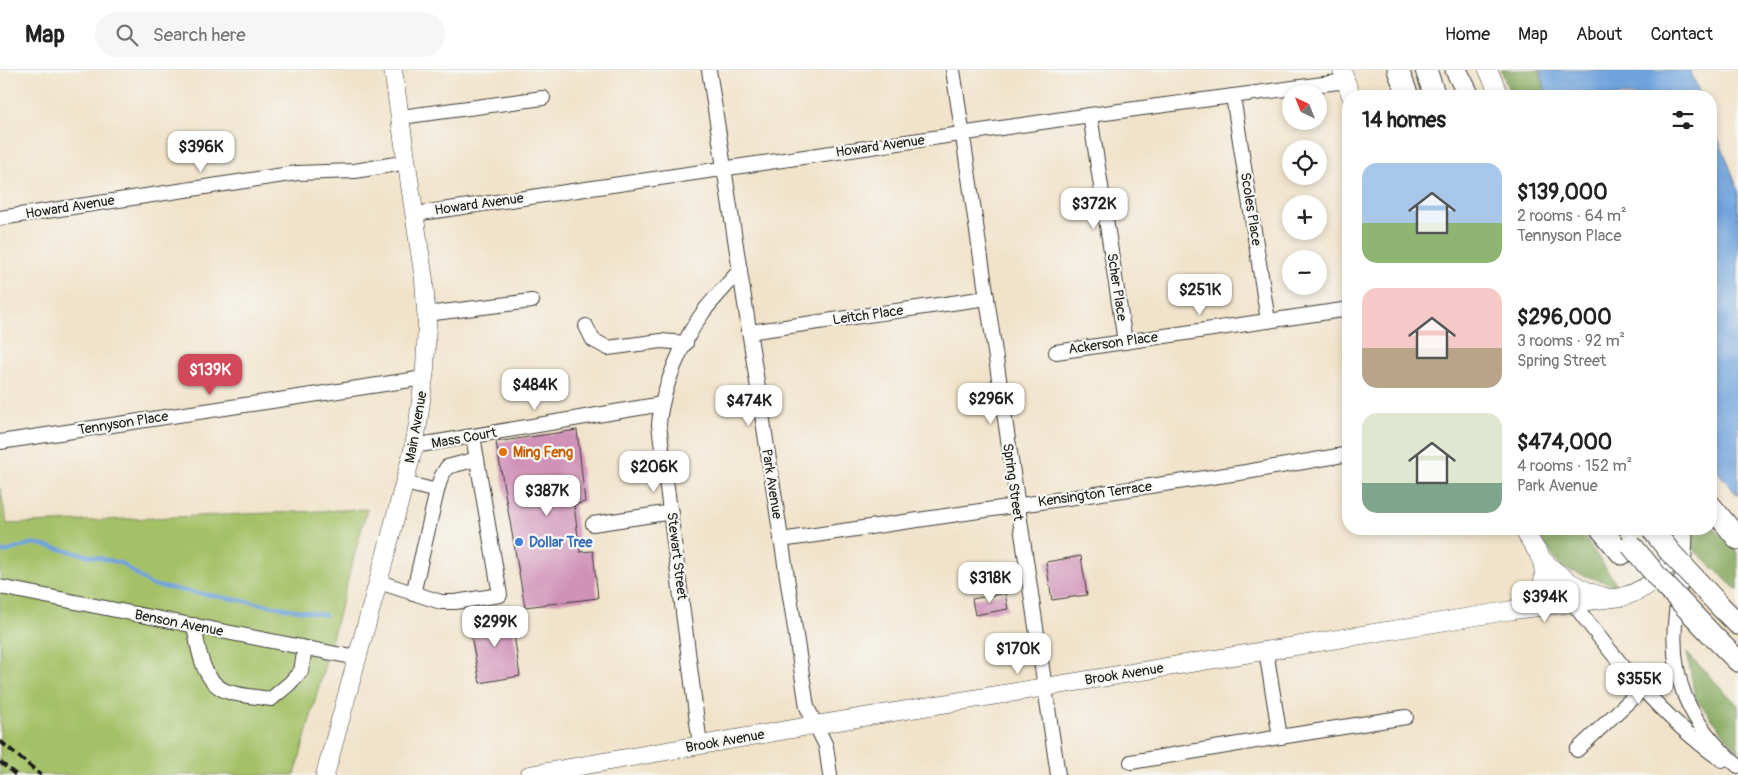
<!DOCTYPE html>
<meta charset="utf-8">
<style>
:root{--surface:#fff;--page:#f6f6f6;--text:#222;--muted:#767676;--line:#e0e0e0;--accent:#d1495b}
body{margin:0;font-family:Pangolin,sans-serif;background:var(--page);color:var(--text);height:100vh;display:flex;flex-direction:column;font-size:19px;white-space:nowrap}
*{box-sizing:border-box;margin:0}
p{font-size:16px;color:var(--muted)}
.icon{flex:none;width:28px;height:28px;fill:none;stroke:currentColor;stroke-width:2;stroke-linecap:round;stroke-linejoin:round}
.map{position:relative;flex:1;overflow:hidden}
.panel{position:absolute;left:1342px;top:20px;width:375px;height:445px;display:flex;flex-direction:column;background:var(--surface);border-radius:20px;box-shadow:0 2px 8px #0003}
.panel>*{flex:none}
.needle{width:32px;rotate:317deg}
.tools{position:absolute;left:1282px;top:15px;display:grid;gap:10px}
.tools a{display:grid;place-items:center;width:45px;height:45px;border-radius:50%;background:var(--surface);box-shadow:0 2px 8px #0003;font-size:25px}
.price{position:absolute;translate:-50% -42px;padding:0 11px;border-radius:10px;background:#fff;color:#222;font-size:16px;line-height:32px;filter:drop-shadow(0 1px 2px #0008)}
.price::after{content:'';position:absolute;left:50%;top:30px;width:15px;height:11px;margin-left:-8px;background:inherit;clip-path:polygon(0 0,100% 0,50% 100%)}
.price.on{background:var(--accent);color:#fff}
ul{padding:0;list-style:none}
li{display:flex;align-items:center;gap:15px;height:125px;padding:0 20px}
li span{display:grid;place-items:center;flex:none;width:140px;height:100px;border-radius:15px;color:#555}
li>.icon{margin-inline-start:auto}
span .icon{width:60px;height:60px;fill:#fffc;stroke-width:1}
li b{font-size:21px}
h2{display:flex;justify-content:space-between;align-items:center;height:60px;padding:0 20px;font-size:21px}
header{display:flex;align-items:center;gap:30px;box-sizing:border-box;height:70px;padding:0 25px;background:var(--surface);border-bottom:1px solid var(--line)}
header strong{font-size:24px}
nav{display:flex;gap:28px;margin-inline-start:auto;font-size:18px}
.search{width:350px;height:45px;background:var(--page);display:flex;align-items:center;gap:12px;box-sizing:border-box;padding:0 18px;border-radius:28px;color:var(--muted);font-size:19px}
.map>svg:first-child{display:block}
</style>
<header>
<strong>Map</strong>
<div class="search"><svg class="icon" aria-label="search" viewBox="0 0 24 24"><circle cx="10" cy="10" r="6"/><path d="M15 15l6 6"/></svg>Search here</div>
<nav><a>Home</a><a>Map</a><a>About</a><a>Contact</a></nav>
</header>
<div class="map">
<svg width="1738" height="705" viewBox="0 0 1738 705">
<rect width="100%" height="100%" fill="#f6f6f2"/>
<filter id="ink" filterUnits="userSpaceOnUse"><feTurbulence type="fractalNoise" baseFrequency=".02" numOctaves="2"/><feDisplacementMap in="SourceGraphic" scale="10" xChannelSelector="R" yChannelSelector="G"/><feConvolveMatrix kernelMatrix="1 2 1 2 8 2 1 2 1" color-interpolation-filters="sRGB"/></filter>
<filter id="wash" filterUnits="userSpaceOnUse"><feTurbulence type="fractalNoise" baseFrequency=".0096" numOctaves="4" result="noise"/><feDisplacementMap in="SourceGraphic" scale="20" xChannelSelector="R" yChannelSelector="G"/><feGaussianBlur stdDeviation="1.12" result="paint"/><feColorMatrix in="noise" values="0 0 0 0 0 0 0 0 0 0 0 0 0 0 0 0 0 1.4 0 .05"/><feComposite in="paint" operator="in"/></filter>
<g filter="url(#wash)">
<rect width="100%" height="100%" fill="#f1e3ca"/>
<path fill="#a5c168" stroke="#606e42" d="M 0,418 L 7,454 L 367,439 L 295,705 L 0,705 Z"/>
<g fill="#84a75c" stroke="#50623c">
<path d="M 1501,0 L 1540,0 L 1547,26 L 1511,26 Z"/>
<path d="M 1711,455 L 1738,484 L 1738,521 L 1694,480 L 1692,459 L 1711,459 Z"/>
<path d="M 1534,459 L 1579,459 L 1618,516 L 1561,498 Z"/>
<path d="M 1687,583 L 1738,635 L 1738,681 L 1695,628 Z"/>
</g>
<g fill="#70a3dc" stroke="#46607c">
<path d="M 1540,0 L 1690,0 L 1701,26 L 1547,26 Z"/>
<path d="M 1711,51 L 1728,92 L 1738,120 L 1738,426 L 1711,394 Z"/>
</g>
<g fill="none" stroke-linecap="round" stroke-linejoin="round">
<path stroke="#70a3dc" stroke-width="4" d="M 0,482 L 5,482 L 33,473 L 121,493 L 151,515 L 325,545"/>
</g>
<g id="blocks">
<g fill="#d092b7">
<path d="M 577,360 L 585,432 L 574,435 L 580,482 L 593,481 L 598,528 L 525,537 L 496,372 Z"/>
<path d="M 1081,486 L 1087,525 L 1052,530 L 1046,492 Z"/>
<path d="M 1005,523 L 1008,539 L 975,545 L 972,529 Z"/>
<path d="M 511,544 L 520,606 L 480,613 L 468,550 Z"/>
</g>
</g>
</g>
<g filter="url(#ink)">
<use href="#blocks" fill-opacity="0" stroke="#3c3a36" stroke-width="1"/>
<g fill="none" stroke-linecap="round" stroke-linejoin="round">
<g stroke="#3c3a36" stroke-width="16">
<g id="minor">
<path d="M 709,0 L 807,637 L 826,676 L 830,705"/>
<path d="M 953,0 L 1058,705"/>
<path d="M 1233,26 L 1268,251"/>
<path d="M 1090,45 L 1125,272"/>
<path d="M 401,47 L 543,28"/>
<path d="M 415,144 L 1090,45 L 1346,11"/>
<path d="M 0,148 L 297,103 L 355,101 L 407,92"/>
<path d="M 426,244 L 532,231"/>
<path d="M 586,256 L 593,270 L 608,278 L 661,271 L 686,273"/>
<path d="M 749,262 L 987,228"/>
<path d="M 1056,282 L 1349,239"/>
<path d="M 0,372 L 424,308"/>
<path d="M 414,376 L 662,334"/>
<path d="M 405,413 L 437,421 L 413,524"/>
<path d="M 437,421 L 441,407 L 447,397 L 477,389"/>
<path d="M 593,454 L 672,442"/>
<path d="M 1685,459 C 1687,487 1679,515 1676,543 C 1668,608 1689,654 1738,696"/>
<path d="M 781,470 L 1246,402 L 1349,384"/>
<path d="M 379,512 L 441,532 L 455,532 L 500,525 L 473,366"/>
<path d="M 0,517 L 357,588"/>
<path d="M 1573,533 C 1616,590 1663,649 1722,690"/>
<path d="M 194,555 C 198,578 202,614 229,622 C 242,626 258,627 271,629 L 289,614 L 301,601 L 305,578"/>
<path d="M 1280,667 L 1406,647"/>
<path d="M 700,675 L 659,355 C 661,321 683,269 704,241 C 715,227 728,214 740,200"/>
<path d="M 1577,680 L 1643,618"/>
<path d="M 1131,692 L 1280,667 L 1266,581"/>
</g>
</g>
<g stroke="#3c3a36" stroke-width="19">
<g id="major">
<path d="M 1342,0 L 1351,26"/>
<path d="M 1488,0 L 1500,26"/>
<path d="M 1523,459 L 1545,494"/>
<path d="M 1539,486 C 1558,506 1579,521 1606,527"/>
<path d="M 1515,539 C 1540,526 1550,513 1540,486"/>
<path d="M 325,705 L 385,487 L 414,376 L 418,354 L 425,299 L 427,254 L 424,210 L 393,0"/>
<path d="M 529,705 L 815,655 L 1513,540 L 1622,527 C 1656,517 1675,495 1679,459"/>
</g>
</g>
<g stroke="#3c3a36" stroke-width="23">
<g id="highway">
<path d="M 1398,0 L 1408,26"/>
<path d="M 1426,0 L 1435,26"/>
<path d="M 1456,0 L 1469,26"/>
<path d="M 1711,436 L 1738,469"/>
<path d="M 1601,459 L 1622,484"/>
<path d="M 1721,537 L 1738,554"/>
<path d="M 1715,568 L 1738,591"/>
</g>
</g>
<use href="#minor" stroke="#fff" stroke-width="14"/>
<use href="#major" stroke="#fff" stroke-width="18"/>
<use href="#highway" stroke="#fff" stroke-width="21"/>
<g stroke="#1c1c1c" stroke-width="4" stroke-dasharray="8 4" stroke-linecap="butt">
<path d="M 0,671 L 41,705"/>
<path d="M 0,692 L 16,705"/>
</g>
<g stroke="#3c3a36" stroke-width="23" stroke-linecap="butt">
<g id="highway-bridge">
<path d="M 1652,459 L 1670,482 L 1721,537"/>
<path d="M 1631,475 L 1661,511 L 1715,568"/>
</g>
</g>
<use href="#highway-bridge" stroke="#fff" stroke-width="21"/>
</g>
</g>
<circle fill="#e8710a" stroke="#f6f6f2" stroke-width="2" cx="503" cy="382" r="5"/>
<circle fill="#3f7fe0" stroke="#f6f6f2" stroke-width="2" cx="519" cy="472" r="5"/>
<g text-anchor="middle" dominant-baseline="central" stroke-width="4.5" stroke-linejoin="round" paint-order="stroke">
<g font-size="14" fill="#1c1c1c" stroke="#f6f6f2">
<text transform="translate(880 76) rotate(-8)">Howard Avenue</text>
<text transform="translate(479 134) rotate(-8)">Howard Avenue</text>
<text transform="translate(70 137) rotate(-9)">Howard Avenue</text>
<text transform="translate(1251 139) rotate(81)">Scoles Place</text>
<text transform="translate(1117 217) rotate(81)">Scher Place</text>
<text transform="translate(868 245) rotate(-8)">Leitch Place</text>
<text transform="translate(1113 273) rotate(-8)">Ackerson Place</text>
<text transform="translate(123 353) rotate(-9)">Tennyson Place</text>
<text transform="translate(416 357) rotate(-80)">Main Avenue</text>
<text transform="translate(464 368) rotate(-10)">Mass Court</text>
<text transform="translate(1013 412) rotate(82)">Spring Street</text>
<text transform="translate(772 414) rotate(81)">Park Avenue</text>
<text transform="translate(1095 424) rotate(-8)">Kensington Terrace</text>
<text transform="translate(677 486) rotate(83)">Stewart Street</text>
<text transform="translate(179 553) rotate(11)">Benson Avenue</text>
<text transform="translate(1124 604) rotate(-9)">Brook Avenue</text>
<text transform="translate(725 671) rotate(-10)">Brook Avenue</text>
</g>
<g font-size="14" font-weight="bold" fill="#c56008" stroke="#f6f6f2" text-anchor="start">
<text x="513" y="382">Ming Feng</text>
</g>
<g font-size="14" font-weight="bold" fill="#366cbe" stroke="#f6f6f2" text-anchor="start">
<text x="529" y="472">Dollar Tree</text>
</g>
</g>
</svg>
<div class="tools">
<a><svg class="needle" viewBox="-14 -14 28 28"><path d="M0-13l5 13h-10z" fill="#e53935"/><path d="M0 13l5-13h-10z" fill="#767676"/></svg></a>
<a><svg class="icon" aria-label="locate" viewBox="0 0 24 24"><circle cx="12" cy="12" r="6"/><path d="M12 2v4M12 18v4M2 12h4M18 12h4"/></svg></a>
<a>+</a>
<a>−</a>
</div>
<b class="price" style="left:201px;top:103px">$396K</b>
<b class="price" style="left:1094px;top:160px">$372K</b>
<b class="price" style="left:1200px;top:246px">$251K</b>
<b class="price on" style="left:210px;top:326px">$139K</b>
<b class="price" style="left:535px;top:341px">$484K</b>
<b class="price" style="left:991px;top:355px">$296K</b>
<b class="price" style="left:749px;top:357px">$474K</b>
<b class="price" style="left:654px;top:423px">$206K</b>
<b class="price" style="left:547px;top:447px">$387K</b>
<b class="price" style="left:990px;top:534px">$318K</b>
<b class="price" style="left:1545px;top:553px">$394K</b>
<b class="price" style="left:495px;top:578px">$299K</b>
<b class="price" style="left:1018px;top:605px">$170K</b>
<b class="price" style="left:1639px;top:635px">$355K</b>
<section class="panel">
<h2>14 homes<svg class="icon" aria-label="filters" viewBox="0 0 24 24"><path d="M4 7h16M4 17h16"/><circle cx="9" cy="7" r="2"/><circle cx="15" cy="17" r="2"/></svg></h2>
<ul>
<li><span style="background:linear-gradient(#a9c7e8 60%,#8fb573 0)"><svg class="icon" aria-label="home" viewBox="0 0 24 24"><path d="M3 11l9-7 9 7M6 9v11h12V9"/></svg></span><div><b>$139,000</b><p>2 rooms · 64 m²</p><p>Tennyson Place</p></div></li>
<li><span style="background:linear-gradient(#f6c9c9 60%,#b9a48a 0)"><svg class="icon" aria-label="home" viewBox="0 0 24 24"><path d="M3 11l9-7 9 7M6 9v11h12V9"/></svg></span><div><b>$296,000</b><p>3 rooms · 92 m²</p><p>Spring Street</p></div></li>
<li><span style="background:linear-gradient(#dfe7d0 70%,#7fa58c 0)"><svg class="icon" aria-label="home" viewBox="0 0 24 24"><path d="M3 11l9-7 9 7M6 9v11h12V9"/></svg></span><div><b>$474,000</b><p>4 rooms · 152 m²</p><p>Park Avenue</p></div></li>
</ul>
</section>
</div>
